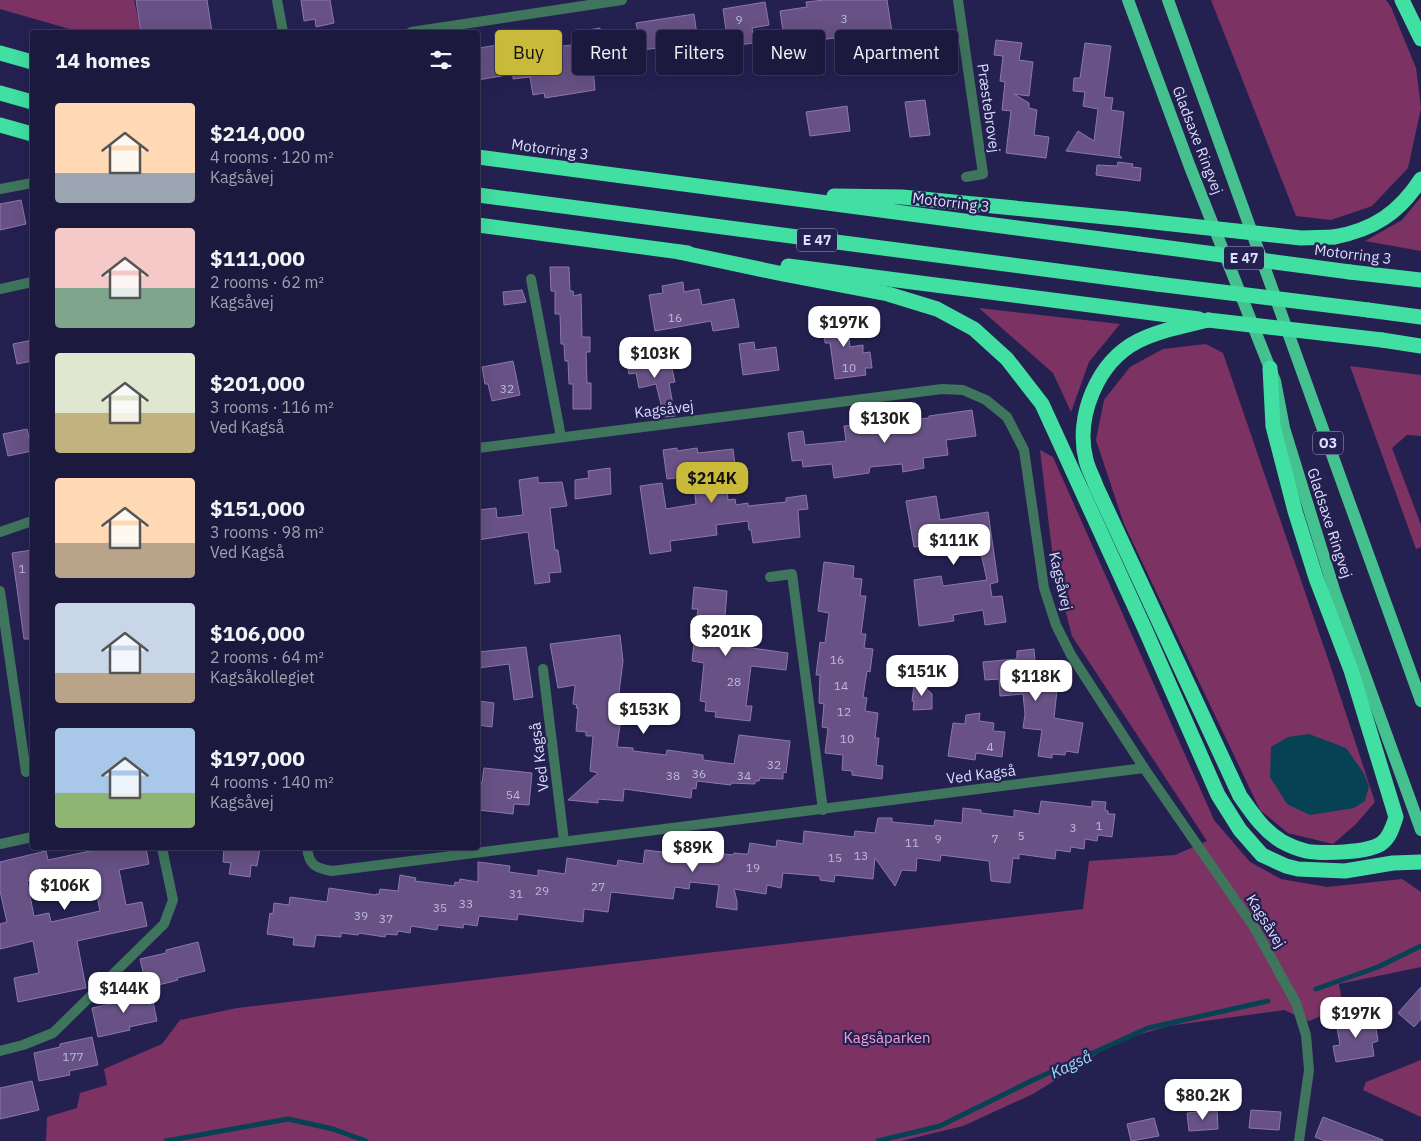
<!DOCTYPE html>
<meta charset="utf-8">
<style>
:root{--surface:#1b193d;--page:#242244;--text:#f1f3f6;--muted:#a0a0b0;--line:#393857;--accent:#c9ba3a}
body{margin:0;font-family:"IBM Plex Sans",sans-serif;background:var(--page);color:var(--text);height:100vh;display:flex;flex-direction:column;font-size:19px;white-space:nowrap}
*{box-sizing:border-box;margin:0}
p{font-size:16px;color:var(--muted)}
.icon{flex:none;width:28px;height:28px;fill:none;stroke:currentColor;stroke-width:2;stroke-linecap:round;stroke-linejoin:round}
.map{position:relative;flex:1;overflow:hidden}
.panel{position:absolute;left:30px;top:30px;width:450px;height:820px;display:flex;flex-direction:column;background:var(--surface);border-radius:5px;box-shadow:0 5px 20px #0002,0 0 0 1px var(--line)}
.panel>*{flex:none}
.hud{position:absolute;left:495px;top:30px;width:475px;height:45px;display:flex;gap:10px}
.price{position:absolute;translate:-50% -42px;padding:0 11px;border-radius:10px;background:#fff;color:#222;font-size:16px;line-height:32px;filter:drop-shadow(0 1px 2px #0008)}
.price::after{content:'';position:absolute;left:50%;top:30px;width:15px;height:11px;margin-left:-8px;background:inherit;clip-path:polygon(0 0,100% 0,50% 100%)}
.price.on{background:var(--accent);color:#111}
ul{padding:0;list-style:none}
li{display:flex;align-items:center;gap:15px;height:125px;padding:0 25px}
li span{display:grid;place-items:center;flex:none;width:140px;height:100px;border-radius:5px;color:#555}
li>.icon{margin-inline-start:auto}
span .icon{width:60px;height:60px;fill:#fffc;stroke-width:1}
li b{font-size:21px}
h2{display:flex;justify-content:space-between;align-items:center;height:60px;padding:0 25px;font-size:21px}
.pill{padding:0 18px;border-radius:5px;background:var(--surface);box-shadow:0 5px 20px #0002,0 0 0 1px var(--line);font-size:18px;line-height:45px}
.pill.on{background:var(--accent);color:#111}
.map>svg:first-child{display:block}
</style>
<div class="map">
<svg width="1421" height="1141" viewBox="0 0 1421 1141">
<rect width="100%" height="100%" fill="#242151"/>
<g fill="#7c3364">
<path d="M 0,0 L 134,0 L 141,32 L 80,32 L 0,9 Z"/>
<path d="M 1211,0 L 1386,0 L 1391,7 L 1416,68 L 1421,108 L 1408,168 L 1372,206 L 1331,220 L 1296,216 Z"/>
<path d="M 1421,197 L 1421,251 L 1365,241 L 1402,220 Z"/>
<path d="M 979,308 L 1120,324 L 1089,362 L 1071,412 L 1053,373 Z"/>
<path d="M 1206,344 L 1223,353 L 1330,665 L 1375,802 L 1356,824 L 1333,844 L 1288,833 L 1260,810 L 1124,524 L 1096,440 L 1104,400 L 1130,367 L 1163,349 Z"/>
<path d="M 1350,366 L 1421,375 L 1421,436 L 1407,435 L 1392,448 L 1421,525 L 1421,547 L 1416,549 Z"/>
<path d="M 1040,450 L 1053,457 L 1214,820 L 1250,862 L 1281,879 L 1327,887 L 1402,879 L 1421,892 L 1421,967 L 1339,984 L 1343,1007 L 1309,1021 L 1284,1010 L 1168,1026 L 1118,1041 L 1033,1094 L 963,1126 L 901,1141 L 46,1141 L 47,1117 L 77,1108 L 80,1093 L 107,1085 L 104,1069 L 162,1044 L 180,1020 L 237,1008 L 1083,909 L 1089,861 L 1175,855 L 1207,841 L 1072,636 L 1054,567 Z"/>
<path d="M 1421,1060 L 1421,1117 L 1363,1090 L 1366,1082 Z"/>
</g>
<path fill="#064253" d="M 1309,734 L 1346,748 L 1363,772 L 1369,786 L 1365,801 L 1354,808 L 1310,815 L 1287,804 L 1270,777 L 1271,747 L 1288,737 Z"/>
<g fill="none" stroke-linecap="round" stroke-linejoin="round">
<g stroke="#064253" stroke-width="5">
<path d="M 1316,989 L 1378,967 L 1421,946"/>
<path d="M 166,1141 L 288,1119 L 333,1129 L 366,1141"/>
<path d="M 878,1141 L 940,1126 L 1033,1080 L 1148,1028 L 1268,1001"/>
</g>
</g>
<g fill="#675185" stroke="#8d77ad" fill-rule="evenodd">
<path d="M 136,0 L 207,0 L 212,32 L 141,32 Z"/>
<path d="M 301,0 L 330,0 L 334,23 L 316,27 L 315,19 L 304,21 Z"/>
<path d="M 824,0 L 887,0 L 894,45 L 862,49 L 863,53 L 837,56 L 834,38 L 785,45 L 780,11 L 807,7 L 806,2 Z"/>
<path d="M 765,2 L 769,25 L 752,28 L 754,43 L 738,45 L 736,36 L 727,37 L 723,9 Z"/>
<path d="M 694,14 L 700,56 L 676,60 L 674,46 L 642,50 L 644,62 L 593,68 L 595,90 L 545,98 L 544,93 L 533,95 L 530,77 L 513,79 L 513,74 L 478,80 L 478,48 L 547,38 L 548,48 L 579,44 L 577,32 L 600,28 L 601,37 L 638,32 L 636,23 Z"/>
<path d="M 935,37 L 939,59 L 901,65 L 898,43 Z"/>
<path d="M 996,40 L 1022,43 L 1019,60 L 1033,62 L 1029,96 L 1014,94 L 1029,103 L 1029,108 L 1037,110 L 1034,135 L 1049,137 L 1046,158 L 1006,153 L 1011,111 L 1002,110 L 1005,82 L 1000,81 L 1003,56 L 994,55 Z"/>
<path d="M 1085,43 L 1111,46 L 1104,97 L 1113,98 L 1111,110 L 1124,112 L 1119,155 L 1122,158 L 1066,151 L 1078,131 L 1094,141 L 1098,109 L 1083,106 L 1085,92 L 1073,91 L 1074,78 L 1080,78 Z"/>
<path d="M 925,100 L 930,135 L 910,137 L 905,102 Z"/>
<path d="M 847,106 L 850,131 L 810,136 L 806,112 Z"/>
<path d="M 1118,162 L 1133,164 L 1132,167 L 1141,168 L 1140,181 L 1096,175 L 1097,165 L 1117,166 Z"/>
<path d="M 21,200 L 26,224 L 0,230 L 0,204 Z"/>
<path d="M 550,267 L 569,267 L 570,291 L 573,291 L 574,296 L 581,294 L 582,337 L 590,337 L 590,352 L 586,352 L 587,383 L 591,383 L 591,409 L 573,409 L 573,384 L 569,384 L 568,361 L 565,361 L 564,344 L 561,344 L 560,314 L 555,314 L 555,291 L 551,291 Z"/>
<path d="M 683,282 L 684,292 L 699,289 L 702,305 L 734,299 L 739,327 L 713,331 L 711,321 L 655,331 L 649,295 L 663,293 L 662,286 Z"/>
<path d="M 522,290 L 526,302 L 504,305 L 503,292 Z"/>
<path d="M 841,312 L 842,313 L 846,313 L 850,347 L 863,345 L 863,353 L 870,352 L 872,368 L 865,368 L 866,375 L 835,379 L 830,343 L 825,343 L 823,316 L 824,314 Z"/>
<path d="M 32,340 L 32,361 L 17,364 L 13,344 Z"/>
<path d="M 754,342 L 755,350 L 776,347 L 779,370 L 743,375 L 739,344 Z"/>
<path d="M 625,354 L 643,357 L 644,362 L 661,359 L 670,360 L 675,382 L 669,383 L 675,416 L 664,417 L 656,384 L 639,388 L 636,373 L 629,374 Z"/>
<path d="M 513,361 L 520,395 L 492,401 L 488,384 L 485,384 L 482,367 Z"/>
<path d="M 972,410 L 976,436 L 946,440 L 948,455 L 923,458 L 924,468 L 903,472 L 902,464 L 870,467 L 869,473 L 834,478 L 832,464 L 803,467 L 802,460 L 792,461 L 788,433 L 803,431 L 805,445 L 846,441 L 844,426 L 929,418 L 929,416 Z"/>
<path d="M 27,429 L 32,451 L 8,456 L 3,434 Z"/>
<path d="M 677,448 L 677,451 L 697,448 L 698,453 L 733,449 L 735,465 L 725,466 L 728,500 L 735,499 L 736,505 L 748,503 L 748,506 L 786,502 L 786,498 L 806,495 L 808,509 L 798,510 L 800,537 L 753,543 L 751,530 L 749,530 L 748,521 L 716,525 L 717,535 L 670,541 L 671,551 L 650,554 L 640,486 L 662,483 L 666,509 L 696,504 L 693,476 L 667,479 L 663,450 Z"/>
<path d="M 610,468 L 611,494 L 575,499 L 575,480 L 589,478 L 588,471 Z"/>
<path d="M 538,477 L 538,483 L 562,482 L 567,506 L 550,508 L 555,550 L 558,550 L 561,572 L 549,573 L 550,582 L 535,584 L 528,532 L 478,540 L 478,510 L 496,508 L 497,518 L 523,515 L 519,480 Z"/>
<path d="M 936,496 L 940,520 L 988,512 L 998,582 L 990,584 L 992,597 L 1002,596 L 1006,622 L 985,625 L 983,610 L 953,615 L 954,621 L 919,626 L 914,580 L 941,576 L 943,586 L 987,580 L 978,540 L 930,547 L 930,545 L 914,547 L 906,501 Z"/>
<path d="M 32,550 L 32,639 L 24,639 L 12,553 Z"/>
<path d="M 824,562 L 854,566 L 853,578 L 862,579 L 860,596 L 866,596 L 861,634 L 866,634 L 864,648 L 873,649 L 870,672 L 867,671 L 863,697 L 867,698 L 865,711 L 878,713 L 875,738 L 879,738 L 876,765 L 883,766 L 882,779 L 852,775 L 852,771 L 842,770 L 843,755 L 825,753 L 828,728 L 822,727 L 824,704 L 819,703 L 820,675 L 816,675 L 820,642 L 825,643 L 829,613 L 818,611 Z"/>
<path d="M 694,587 L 727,591 L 725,616 L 740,619 L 737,646 L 788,653 L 786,670 L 751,666 L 746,706 L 752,706 L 750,721 L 715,717 L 716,712 L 705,711 L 706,702 L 700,701 L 704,663 L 692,661 L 698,609 L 692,609 Z"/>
<path d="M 620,635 L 623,661 L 615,724 L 620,725 L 617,747 L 633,748 L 633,751 L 666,755 L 667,750 L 703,755 L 703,760 L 734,764 L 739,735 L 790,741 L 786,773 L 783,772 L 783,779 L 760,778 L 759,781 L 755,781 L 755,784 L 731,783 L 731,785 L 697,781 L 696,789 L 692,788 L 691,798 L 624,789 L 623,801 L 598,799 L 598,803 L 568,800 L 598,773 L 590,771 L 593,736 L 586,736 L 586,732 L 576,731 L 578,708 L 576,708 L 577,705 L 573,704 L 575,685 L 558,688 L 550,644 Z"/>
<path d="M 526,647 L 533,697 L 514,700 L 509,664 L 478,668 L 478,652 Z"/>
<path d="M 1034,649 L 1036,674 L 1051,673 L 1052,681 L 1058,681 L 1054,718 L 1083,723 L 1078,753 L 1066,751 L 1065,755 L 1052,754 L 1052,758 L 1038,756 L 1042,730 L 1023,728 L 1025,714 L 1023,694 L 1000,696 L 999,679 L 985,680 L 983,662 L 1017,659 L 1017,651 Z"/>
<path d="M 915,678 L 932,694 L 932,709 L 913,710 L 914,701 L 912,701 Z"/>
<path d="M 478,701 L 494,703 L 492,727 L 478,725 Z"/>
<path d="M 980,713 L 979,721 L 994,723 L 993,731 L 1005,732 L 1002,757 L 976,753 L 975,760 L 948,756 L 953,723 L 965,724 L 966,715 Z"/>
<path d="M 484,768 L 532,773 L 529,805 L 514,804 L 513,814 L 478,810 L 478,783 L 482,783 Z"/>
<path d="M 1041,801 L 1092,807 L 1092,801 L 1106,802 L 1105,810 L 1108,811 L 1108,814 L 1115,814 L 1112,837 L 1098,835 L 1097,841 L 1085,839 L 1084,849 L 1071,847 L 1070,852 L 1056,850 L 1055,859 L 1019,854 L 1019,859 L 1013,858 L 1010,883 L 991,881 L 989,861 L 941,855 L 940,861 L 917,858 L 916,871 L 902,870 L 895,886 L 875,858 L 873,879 L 835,875 L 834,882 L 820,880 L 820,876 L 783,873 L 781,888 L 767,885 L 766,894 L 734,889 L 737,901 L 737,910 L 716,907 L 719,885 L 690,882 L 689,889 L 675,887 L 673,899 L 611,892 L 608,912 L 584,909 L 583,922 L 518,914 L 517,920 L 479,916 L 477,926 L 464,924 L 463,928 L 438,925 L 437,930 L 411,926 L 410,933 L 398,931 L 397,935 L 386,934 L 385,937 L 359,933 L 358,935 L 341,933 L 341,937 L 316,935 L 314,947 L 293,945 L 294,938 L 267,934 L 270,913 L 273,914 L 274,903 L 289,905 L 290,897 L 327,902 L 329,888 L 376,895 L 376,894 L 379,894 L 380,889 L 398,891 L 400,875 L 416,878 L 415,881 L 454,886 L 455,882 L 459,883 L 460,879 L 478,882 L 478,862 L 510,866 L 509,872 L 538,876 L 538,870 L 565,874 L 567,858 L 617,866 L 618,860 L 643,864 L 645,850 L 696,856 L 697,851 L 733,855 L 734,853 L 744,854 L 748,854 L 750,843 L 776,847 L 777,840 L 803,844 L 804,831 L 854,837 L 855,831 L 875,833 L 878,818 L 892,818 L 892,822 L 934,826 L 935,820 L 962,823 L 963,808 L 981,810 L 981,813 L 1014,817 L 1014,810 L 1039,814 Z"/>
<path d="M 104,848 L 146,848 L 149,864 L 119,870 L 126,905 L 142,902 L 147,926 L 77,941 L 86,988 L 18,1002 L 14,978 L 39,973 L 33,941 L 0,949 L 0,924 L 7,922 L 0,891 L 0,862 L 46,851 L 48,860 ZM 58,874 L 60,883 L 93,876 L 100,911 L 51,922 L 49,913 L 34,916 L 27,881 Z"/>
<path d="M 224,848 L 260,848 L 257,866 L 251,865 L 250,877 L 229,874 L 231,863 L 223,862 Z"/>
<path d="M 198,942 L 205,971 L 177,978 L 178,980 L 147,988 L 140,959 L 166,953 L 166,950 Z"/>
<path d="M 1421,987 L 1421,1019 L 1414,1027 L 1398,1013 Z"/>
<path d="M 151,992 L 157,1021 L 129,1027 L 130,1030 L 98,1037 L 92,1008 L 119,1002 L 118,999 Z"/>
<path d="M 1374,1015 L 1378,1041 L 1372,1043 L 1374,1056 L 1336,1062 L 1333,1046 L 1340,1045 L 1336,1022 Z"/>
<path d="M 92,1037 L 98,1065 L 69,1071 L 70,1075 L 39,1081 L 34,1053 L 60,1047 L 60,1044 Z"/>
<path d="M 32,1081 L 39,1110 L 0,1119 L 0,1088 Z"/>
<path d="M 1217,1110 L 1218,1129 L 1189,1131 L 1187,1113 Z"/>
<path d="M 1251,1110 L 1281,1112 L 1279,1130 L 1249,1128 Z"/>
<path d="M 1323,1117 L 1383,1140 L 1383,1141 L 1325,1141 L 1315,1137 Z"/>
<path d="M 1154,1118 L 1159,1136 L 1131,1141 L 1127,1124 Z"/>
</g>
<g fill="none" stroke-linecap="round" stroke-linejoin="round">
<g stroke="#3f755c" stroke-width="10">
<path d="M 277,0 L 283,32"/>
<path d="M 958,0 L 983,174 L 966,177"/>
<path d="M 411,32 L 622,0"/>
<path d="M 0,189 L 32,183"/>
<path d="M 531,279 L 561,437"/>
<path d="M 0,289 L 32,282"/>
<path d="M 478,448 L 942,389 L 963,390 L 986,400 L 1007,417 L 1024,450 L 1044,588 L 1056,625 L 1071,655 L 1144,768 L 1254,927 L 1296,1003 L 1306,1035 L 1309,1070 L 1299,1141"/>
<path d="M 0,532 L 32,521"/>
<path d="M 770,577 L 792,574 L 823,810"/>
<path d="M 0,591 L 26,772"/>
<path d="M 543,669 L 564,841"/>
<path d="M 0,844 L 32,837"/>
<path d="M 307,848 C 309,865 315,868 332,871 L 1144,768"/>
<path d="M 0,1051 L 23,1045 L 53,1033 L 164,924 L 173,900 L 162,848"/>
</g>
<g stroke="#44c18e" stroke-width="12">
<path d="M 1128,0 L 1190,167 L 1275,381 L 1284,428 L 1335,593 L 1421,830"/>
<path d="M 1168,0 L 1421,701"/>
</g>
<g stroke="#41dfa1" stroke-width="15">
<path d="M 1402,0 L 1421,39"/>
<path d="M 0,53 L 32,62"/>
<path d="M 0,93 L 32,102"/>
<path d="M 0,125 L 32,134"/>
<path d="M 478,157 L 1139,244"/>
<path d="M 478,195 L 1157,284"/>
<path d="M 834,196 L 902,197 L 1126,219"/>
<path d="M 478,225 L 688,253"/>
<path d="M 1334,237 C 1373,230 1399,213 1421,179"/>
<path d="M 679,252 L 783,274 L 888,294 L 937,309 L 974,329 L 1007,359 L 1042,404 L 1144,627 L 1218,795 L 1240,830 L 1262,855 L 1286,866 L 1298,869 L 1345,871 L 1393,863 L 1421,862"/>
<path d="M 788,266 L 1199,319"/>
<path d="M 1350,272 L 1421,280"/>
<path d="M 1368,310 L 1421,317"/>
<path d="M 1208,320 C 1184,326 1160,330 1138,341 C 1097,362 1075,417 1086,460 C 1088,469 1093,477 1096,486 L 1240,796 C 1252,813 1263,830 1281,841 C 1288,845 1298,849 1306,851 C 1321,854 1369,853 1382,843 C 1390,837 1393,826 1396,817 L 1351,670 L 1316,578 L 1295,511 L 1273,426 L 1270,368"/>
<path d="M 1382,340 L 1421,346"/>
</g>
<g stroke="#41dfa1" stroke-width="15">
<path d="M 1126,219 L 1301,238 L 1334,237"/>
<path d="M 1139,244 L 1350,272"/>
<path d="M 1157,284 L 1368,310"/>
<path d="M 1208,320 L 1382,340"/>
</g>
</g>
<g text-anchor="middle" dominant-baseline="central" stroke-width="4.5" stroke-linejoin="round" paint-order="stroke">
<g font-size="12" fill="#bfbbdf">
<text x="844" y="18">3</text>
<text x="739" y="19">9</text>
<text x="675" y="317">16</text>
<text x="849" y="367">10</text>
<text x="507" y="388">32</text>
<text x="22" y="568">1</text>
<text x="837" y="659">16</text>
<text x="734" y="681">28</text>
<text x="841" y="685">14</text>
<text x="844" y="711">12</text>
<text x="847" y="738">10</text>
<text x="990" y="746">4</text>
<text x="774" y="764">32</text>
<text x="699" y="773">36</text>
<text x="673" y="775">38</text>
<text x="744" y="775">34</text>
<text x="513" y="794">54</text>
<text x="1099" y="825">1</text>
<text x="1073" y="827">3</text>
<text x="1021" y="835">5</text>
<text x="938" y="838">9</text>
<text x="995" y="838">7</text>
<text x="912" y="842">11</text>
<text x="861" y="855">13</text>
<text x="835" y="857">15</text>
<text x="753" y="867">19</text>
<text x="598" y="886">27</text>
<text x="542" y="890">29</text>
<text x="516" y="893">31</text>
<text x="466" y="903">33</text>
<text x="440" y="907">35</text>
<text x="361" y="915">39</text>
<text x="386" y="918">37</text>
<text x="73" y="1056">177</text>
</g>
<g fill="#242151" stroke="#a5a5c9" stroke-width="1">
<rect x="797" y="228.5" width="40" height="23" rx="4"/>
<rect x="1224" y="246.5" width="40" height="23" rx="4"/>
<rect x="1313" y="431.5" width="30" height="23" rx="4"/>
</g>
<g font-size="14" font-weight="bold" fill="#dcdefd">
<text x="817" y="240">E 47</text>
<text x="1244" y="258">E 47</text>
<text x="1328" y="443">O3</text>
</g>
<g font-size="15" fill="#dcdefd" stroke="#242151">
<text transform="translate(989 108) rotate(82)">Præstebrovej</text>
<text transform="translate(1198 140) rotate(69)">Gladsaxe Ringvej</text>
<text transform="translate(550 149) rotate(8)">Motorring 3</text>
<text transform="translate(951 202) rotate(7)">Motorring 3</text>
<text transform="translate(1353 254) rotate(7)">Motorring 3</text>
<text transform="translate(664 409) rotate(-7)">Kagsåvej</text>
<text transform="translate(1330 523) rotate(72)">Gladsaxe Ringvej</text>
<text transform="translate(1061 581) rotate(77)">Kagsåvej</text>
<text transform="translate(539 757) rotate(-97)">Ved Kagså</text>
<text transform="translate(981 774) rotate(-7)">Ved Kagså</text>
<text transform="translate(1266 921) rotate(58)">Kagsåvej</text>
</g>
<g font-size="15" fill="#f2a2d3" stroke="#242151">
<text x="887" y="1037">Kagsåparken</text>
</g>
<g font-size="16" font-style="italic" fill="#99dcf4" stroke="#242151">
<text transform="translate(1071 1064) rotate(-25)">Kagså</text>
</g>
</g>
</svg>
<b class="price" style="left:844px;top:348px">$197K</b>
<b class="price" style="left:655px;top:379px">$103K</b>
<b class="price" style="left:885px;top:444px">$130K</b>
<b class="price on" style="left:712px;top:504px">$214K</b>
<b class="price" style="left:954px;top:566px">$111K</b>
<b class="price" style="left:726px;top:657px">$201K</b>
<b class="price" style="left:922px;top:697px">$151K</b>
<b class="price" style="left:1036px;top:702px">$118K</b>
<b class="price" style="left:644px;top:735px">$153K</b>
<b class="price" style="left:693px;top:873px">$89K</b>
<b class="price" style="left:65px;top:911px">$106K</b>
<b class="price" style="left:124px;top:1014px">$144K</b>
<b class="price" style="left:1356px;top:1039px">$197K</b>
<b class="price" style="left:1203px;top:1121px">$80.2K</b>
<div class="hud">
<a class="pill on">Buy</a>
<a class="pill">Rent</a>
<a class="pill">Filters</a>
<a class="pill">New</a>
<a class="pill">Apartment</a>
</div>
<section class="panel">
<h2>14 homes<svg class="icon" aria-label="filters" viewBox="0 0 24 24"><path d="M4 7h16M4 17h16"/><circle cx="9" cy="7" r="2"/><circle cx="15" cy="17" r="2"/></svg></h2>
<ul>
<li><span style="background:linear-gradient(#ffd9b3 70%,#9aa5b1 0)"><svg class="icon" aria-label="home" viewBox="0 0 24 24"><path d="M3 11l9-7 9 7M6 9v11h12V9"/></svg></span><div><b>$214,000</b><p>4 rooms · 120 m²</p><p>Kagsåvej</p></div></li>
<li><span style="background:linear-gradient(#f6c9c9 60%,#7fa58c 0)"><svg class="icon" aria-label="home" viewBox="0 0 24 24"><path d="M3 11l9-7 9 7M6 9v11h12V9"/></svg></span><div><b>$111,000</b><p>2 rooms · 62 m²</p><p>Kagsåvej</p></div></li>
<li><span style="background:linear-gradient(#dfe7d0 60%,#c2b280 0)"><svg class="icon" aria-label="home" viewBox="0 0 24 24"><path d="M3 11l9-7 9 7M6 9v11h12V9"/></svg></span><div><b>$201,000</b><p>3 rooms · 116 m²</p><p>Ved Kagså</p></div></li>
<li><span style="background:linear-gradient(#ffd9b3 65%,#b9a48a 0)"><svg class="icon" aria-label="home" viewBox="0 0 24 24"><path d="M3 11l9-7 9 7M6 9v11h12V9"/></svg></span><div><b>$151,000</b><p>3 rooms · 98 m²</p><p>Ved Kagså</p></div></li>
<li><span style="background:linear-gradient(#c9d6e8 70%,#b9a48a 0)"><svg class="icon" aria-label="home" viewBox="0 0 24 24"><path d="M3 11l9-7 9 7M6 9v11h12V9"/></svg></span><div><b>$106,000</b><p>2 rooms · 64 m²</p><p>Kagsåkollegiet</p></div></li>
<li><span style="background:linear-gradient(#a9c7e8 65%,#8fb573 0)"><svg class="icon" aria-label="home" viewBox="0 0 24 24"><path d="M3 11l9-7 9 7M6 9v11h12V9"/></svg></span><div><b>$197,000</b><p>4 rooms · 140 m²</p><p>Kagsåvej</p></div></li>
</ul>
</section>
</div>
